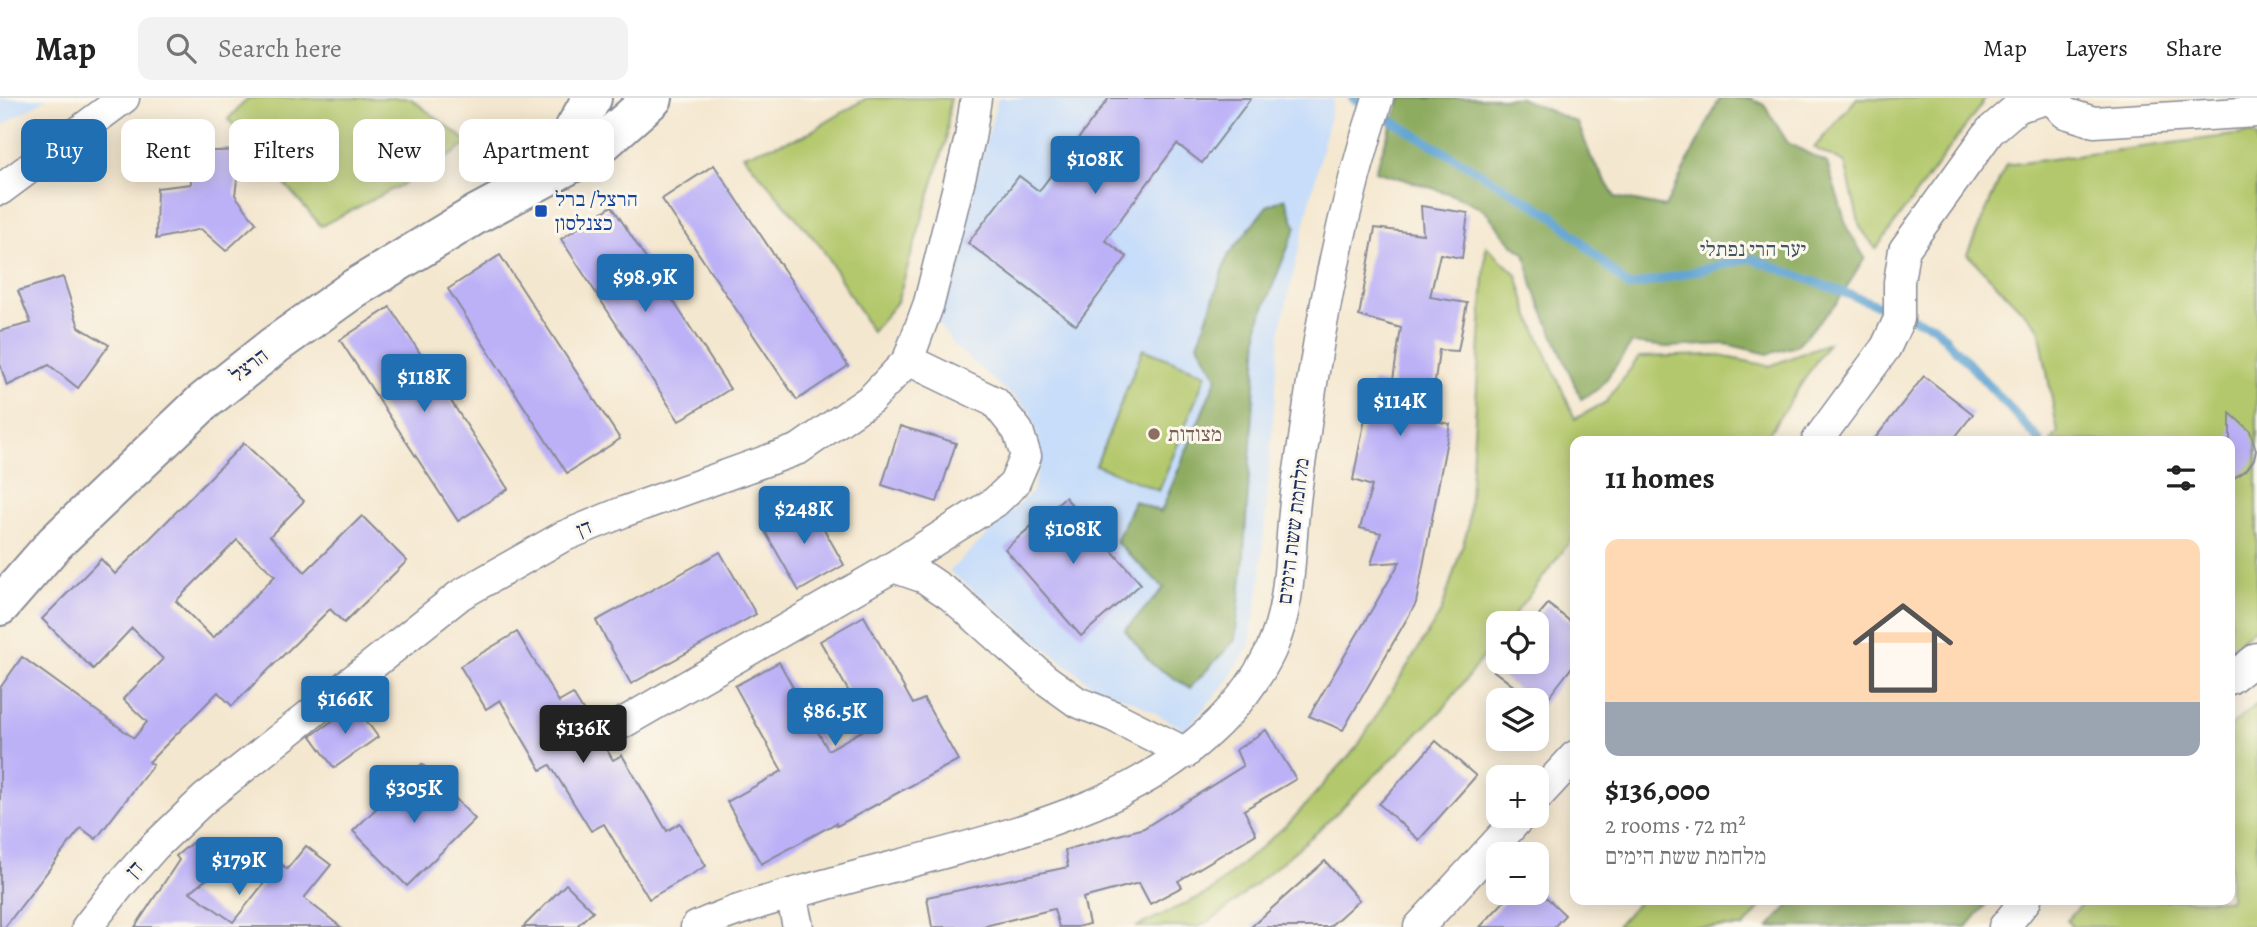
<!DOCTYPE html>
<meta charset="utf-8">
<style>
:root{--surface:#fff;--page:#f2f2f2;--text:#222;--muted:#767676;--line:#e0e0e0;--accent:#1f6fb2}
body{margin:0;font-family:Alegreya,"Frank Ruhl Libre",serif;background:var(--page);color:var(--text);height:100vh;display:flex;flex-direction:column;font-size:26px;white-space:nowrap}
*{box-sizing:border-box;margin:0}
p{font-size:23px;color:var(--muted)}
.icon{flex:none;width:38px;height:38px;fill:none;stroke:currentColor;stroke-width:2;stroke-linecap:round;stroke-linejoin:round}
.map{position:relative;flex:1;overflow:hidden}
.drawer{position:absolute;left:1570px;top:338px;width:665px;height:469px;display:flex;flex-direction:column;background:var(--surface);border-radius:14px;box-shadow:0 4px 18px #0003}
.drawer>*{flex:none}
.hud{position:absolute;left:21px;top:21px;width:665px;height:63px;display:flex;gap:14px}
.controls{position:absolute;left:1486px;top:513px;display:grid;gap:14px}
.controls a{display:grid;place-items:center;width:63px;height:63px;border-radius:14px;background:var(--surface);box-shadow:0 4px 18px #0003;font-size:35px}
.price{position:absolute;translate:-50% -60px;padding:0 16px;border-radius:7px;background:var(--accent);color:#fff;font-size:23px;line-height:46px;filter:drop-shadow(0 2px 4px #0008)}
.price::after{content:'';position:absolute;left:50%;top:42px;width:21px;height:16px;margin-left:-10px;background:inherit;clip-path:polygon(0 0,100% 0,50% 100%)}
.price.active{background:#222;color:#fff}
ul{padding:0;list-style:none}
li{display:grid;align-content:center;gap:14px;height:371px;padding:0 35px}
li span{display:grid;place-items:center;height:217px;border-radius:14px;color:#555}
li>.icon{margin-inline-start:auto}
span .icon{width:126px;height:126px;fill:#fffc;stroke-width:1}
li b{font-size:30px}
h2{display:flex;justify-content:space-between;align-items:center;height:84px;padding:0 35px;font-size:30px}
.chip{padding:0 24px;border-radius:14px;background:var(--surface);box-shadow:0 4px 18px #0003;font-size:24px;line-height:63px}
.chip.active{background:var(--accent);color:#fff}
header{display:flex;align-items:center;gap:42px;box-sizing:border-box;height:98px;padding:0 35px;background:var(--surface);border-bottom:2px solid var(--line)}
header strong{font-size:33px}
nav{display:flex;gap:38px;margin-inline-start:auto;font-size:24px}
.search{width:490px;height:63px;background:var(--page);display:flex;align-items:center;gap:18px;box-sizing:border-box;padding:0 24px;border-radius:14px;color:var(--muted);font-size:26px}
.map>svg:first-child{display:block}
</style>
<header>
<strong>Map</strong>
<div class="search"><svg class="icon" aria-label="search" viewBox="0 0 24 24"><circle cx="10" cy="10" r="6"/><path d="M15 15l6 6"/></svg>Search here</div>
<nav><a>Map</a><a>Layers</a><a>Share</a></nav>
</header>
<div class="map">
<svg width="2257" height="829" viewBox="0 0 2257 829">
<rect width="100%" height="100%" fill="#fbf7ec"/>
<filter id="ink" filterUnits="userSpaceOnUse"><feTurbulence type="fractalNoise" baseFrequency=".0143" numOctaves="2"/><feDisplacementMap in="SourceGraphic" scale="14" xChannelSelector="R" yChannelSelector="G"/><feConvolveMatrix kernelMatrix="1 2 1 2 8 2 1 2 1" color-interpolation-filters="sRGB"/></filter>
<filter id="wash" filterUnits="userSpaceOnUse"><feTurbulence type="fractalNoise" baseFrequency=".00686" numOctaves="4" result="noise"/><feDisplacementMap in="SourceGraphic" scale="28" xChannelSelector="R" yChannelSelector="G"/><feGaussianBlur stdDeviation="1.57" result="paint"/><feColorMatrix in="noise" values="0 0 0 0 0 0 0 0 0 0 0 0 0 0 0 0 0 1.4 0 .05"/><feComposite in="paint" operator="in"/></filter>
<g filter="url(#wash)">
<rect width="100%" height="100%" fill="#f4e7cf"/>
<g fill="#c7ddf9">
<path d="M 0,0 L 47,0 L 0,29 Z"/>
<path d="M 998,0 L 1334,0 L 1280,233 L 1260,487 L 1249,548 L 1229,581 L 1186,632 L 1135,604 L 1092,587 L 949,473 L 1032,394 L 1042,359 L 1030,313 L 955,249 L 937,223 Z"/>
</g>
<g fill="#b3c86c" stroke="#677c65" stroke-width="2">
<path d="M 248,0 L 410,0 L 469,45 L 421,77 L 321,128 L 228,21 Z"/>
<path d="M 867,0 L 950,0 L 946,43 L 897,204 L 872,234 L 822,150 L 743,57 L 803,38 Z"/>
<path d="M 1857,0 L 1986,0 L 1876,151 L 1860,129 L 1845,65 L 1814,50 Z"/>
<path d="M 2249,35 L 2257,40 L 2257,528 L 2230,551 L 2230,343 L 2051,343 L 2058,335 L 2039,230 L 1967,156 L 2006,67 Z"/>
<path d="M 1486,148 L 1517,177 L 1528,214 L 1575,321 L 1606,304 L 1639,259 L 1715,257 L 1770,268 L 1828,245 L 1764,343 L 1575,343 L 1575,437 L 1508,525 L 1498,525 L 1498,539 L 1444,610 L 1316,735 L 1218,818 L 1198,829 L 1136,829 L 1210,794 L 1291,723 L 1357,649 L 1441,514 L 1468,430 Z"/>
<path d="M 1143,251 L 1206,276 L 1159,393 L 1096,367 Z"/>
<path d="M 2257,606 L 2257,829 L 2073,829 L 2067,823 L 2085,802 L 2230,802 L 2230,629 Z"/>
<path d="M 1640,802 L 1766,802 L 1744,829 L 1616,829 Z"/>
</g>
<g fill="#8eac60" stroke="#546e5f" stroke-width="2">
<path d="M 1401,0 L 1520,0 L 1578,25 L 1591,59 L 1615,99 L 1665,109 L 1720,0 L 1750,0 L 1764,7 L 1788,45 L 1827,65 L 1848,132 L 1865,160 L 1836,206 L 1796,248 L 1768,256 L 1726,246 L 1667,249 L 1632,245 L 1600,290 L 1581,301 L 1534,192 L 1525,155 C 1503,143 1495,118 1479,109 C 1450,93 1407,83 1375,73 Z"/>
<path d="M 1285,100 L 1296,129 L 1259,222 L 1243,470 L 1235,542 L 1190,590 L 1152,566 L 1125,532 L 1164,490 L 1116,444 L 1134,403 L 1161,414 L 1217,279 L 1198,246 L 1228,158 L 1267,108 Z"/>
<path d="M 1794,802 L 1990,802 L 1967,829 L 1769,829 Z"/>
</g>
<g fill="none" stroke-linecap="round" stroke-linejoin="round">
<g stroke="#5ba1d1" stroke-width="9">
<path d="M 1353,0 L 1555,119 L 1629,189 L 1750,160 L 1934,228 L 2040,343"/>
<path d="M 2230,551 L 2257,581"/>
</g>
</g>
<g id="blocks">
<g fill="#bcb1f7" fill-rule="evenodd">
<path d="M 1109,0 L 1251,0 L 1202,65 L 1177,46 L 1105,142 L 1127,159 L 1076,227 L 968,145 L 1019,78 L 1039,93 Z"/>
<path d="M 241,52 L 235,97 L 256,125 L 226,153 L 201,131 L 156,141 L 157,90 L 191,86 L 190,54 Z"/>
<path d="M 714,67 L 848,268 L 797,302 L 662,101 Z"/>
<path d="M 612,108 L 730,291 L 679,323 L 561,141 Z"/>
<path d="M 1421,108 L 1468,115 L 1462,160 L 1440,156 L 1430,199 L 1467,205 L 1458,253 L 1439,252 L 1430,322 L 1450,326 L 1416,505 L 1343,632 L 1309,618 L 1400,464 L 1371,466 L 1381,435 L 1360,430 L 1372,388 L 1353,382 L 1372,284 L 1392,288 L 1401,230 L 1359,218 L 1375,130 L 1423,136 Z"/>
<path d="M 500,157 L 620,341 L 567,375 L 448,191 Z"/>
<path d="M 63,179 L 79,229 L 109,247 L 78,290 L 49,267 L 7,288 L 0,266 L 0,233 L 31,225 L 18,193 Z"/>
<path d="M 390,209 L 508,391 L 458,423 L 340,242 Z"/>
<path d="M 1924,278 L 1973,316 L 1952,343 L 1873,343 Z"/>
<path d="M 2230,315 L 2250,333 L 2256,352 L 2254,361 L 2248,370 L 2230,383 Z"/>
<path d="M 900,328 L 956,345 L 937,404 L 882,387 Z"/>
<path d="M 244,345 L 304,403 L 270,438 L 305,474 L 362,418 L 407,463 L 344,525 L 330,511 L 232,608 L 218,594 L 149,664 L 153,667 L 96,741 L 81,730 L 5,829 L 0,829 L 0,590 L 22,559 L 134,640 L 147,624 L 123,601 L 163,561 L 132,530 L 93,571 L 42,521 L 101,461 L 115,476 ZM 237,442 L 275,478 L 213,540 L 176,503 Z"/>
<path d="M 1065,399 L 1141,486 L 1081,538 L 1005,451 Z"/>
<path d="M 809,404 L 844,467 L 799,493 L 763,430 Z"/>
<path d="M 720,454 L 756,516 L 631,586 L 596,523 Z"/>
<path d="M 1548,506 L 1575,527 L 1575,565 L 1541,609 L 1536,606 L 1536,602 L 1532,602 L 1494,573 L 1502,564 L 1536,564 L 1536,525 L 1532,525 Z"/>
<path d="M 864,518 L 913,606 L 924,601 L 958,662 L 837,728 L 836,725 L 761,766 L 727,704 L 782,673 L 735,588 L 779,564 L 828,652 L 869,629 L 820,543 Z"/>
<path d="M 517,534 L 559,604 L 573,596 L 613,662 L 622,657 L 667,733 L 680,725 L 706,768 L 649,801 L 604,726 L 591,733 L 550,667 L 541,672 L 500,602 L 486,611 L 460,568 Z"/>
<path d="M 355,607 L 378,639 L 334,670 L 311,638 Z"/>
<path d="M 1266,632 L 1296,681 L 1244,712 L 1256,736 L 1178,783 L 1182,789 L 1150,806 L 1139,785 L 1083,800 L 1089,826 L 1077,829 L 1059,829 L 1054,811 L 981,829 L 932,829 L 927,799 L 1068,769 L 1065,752 L 1144,730 L 1243,668 L 1236,652 Z"/>
<path d="M 1436,643 L 1476,678 L 1419,742 L 1379,706 Z"/>
<path d="M 422,666 L 475,721 L 407,788 L 353,733 Z"/>
<path d="M 194,743 L 217,773 L 190,794 L 233,824 L 280,765 L 287,771 L 306,748 L 331,767 L 304,800 L 341,829 L 135,829 L 179,762 L 176,758 Z"/>
<path d="M 1325,763 L 1359,802 L 1329,829 L 1251,829 Z"/>
<path d="M 566,786 L 593,813 L 576,829 L 523,829 Z"/>
<path d="M 1513,794 L 1541,794 L 1565,817 L 1554,829 L 1480,829 Z"/>
</g>
</g>
</g>
<g filter="url(#ink)">
<use href="#blocks" fill-opacity="0" stroke="#888b96" stroke-width="2"/>
<g fill="none" stroke-linecap="round" stroke-linejoin="round">
<g stroke="#888b96" stroke-width="33">
<g id="street">
<path d="M 0,92 L 124,0"/>
<path d="M 1817,343 L 1886,249 L 1899,221 L 1899,184 L 1904,152 L 1990,33 L 2018,9 L 2051,0 L 2065,15 L 2094,24 L 2257,14"/>
<path d="M 893,469 L 995,404 L 1014,386 L 1026,358 L 1018,333 L 995,304 L 908,262"/>
<path d="M 2230,581 L 2257,560"/>
<path d="M 621,626 L 893,469 L 925,480 L 950,497 L 1045,581 L 1077,604 L 1113,618 L 1186,655"/>
<path d="M 1536,700 L 1575,658"/>
<path d="M 791,796 L 798,829"/>
<path d="M 87,829 L 121,786 L 155,748 L 204,701 L 460,497 L 562,439 L 623,414 L 799,351 L 871,301 L 908,262 L 929,205 L 970,40 L 976,0"/>
<path d="M 696,829 C 736,810 781,799 824,787 C 914,762 1007,742 1094,706 C 1165,676 1237,624 1271,552 C 1291,508 1289,461 1294,414 C 1296,390 1300,365 1304,341 C 1319,226 1342,111 1378,0"/>
<path d="M 1419,829 L 1521,718"/>
<path d="M 2004,829 L 2026,802"/>
</g>
</g>
<g stroke="#888b96" stroke-width="42">
<g id="secondary">
<path d="M 545,77 L 560,56 L 592,0"/>
<path d="M 0,508 L 55,445 L 202,305 L 275,247 L 355,190 L 477,116 L 591,55 L 653,0"/>
</g>
</g>
<use href="#street" stroke="#fff" stroke-width="30"/>
<use href="#secondary" stroke="#fff" stroke-width="38"/>
</g>
</g>
<rect fill="#1a4fb4" stroke="#fbf7ec" stroke-width="2.5" x="534" y="106" width="14" height="14" rx="3.5"/>
<circle fill="#8d6e63" stroke="#fbf7ec" stroke-width="2.5" cx="1154" cy="336" r="7"/>
<g text-anchor="middle" dominant-baseline="central" stroke-width="6" stroke-linejoin="round" paint-order="stroke">
<g font-size="21" fill="#164399" stroke="#fbf7ec" text-anchor="start">
<text x="555" y="101">הרצל/ ברל<tspan x="555" dy="24">כצנלסון</tspan></text>
</g>
<g font-size="21" fill="#415562" stroke="#fbf7ec">
<text x="1753" y="151">יער הרי נפתלי</text>
</g>
<g font-size="21" fill="#1b2f5e" stroke="#fbf7ec">
<text transform="translate(249 267) rotate(-38)">הרצל</text>
<text transform="translate(584 430) rotate(-22)">דן</text>
<text transform="translate(1293 433) rotate(-83)">מלחמת ששת הימים</text>
<text transform="translate(134 771) rotate(-48)">דן</text>
</g>
<g font-size="21" fill="#785e54" stroke="#fbf7ec" text-anchor="start">
<text x="1168" y="336">מצודות</text>
</g>
</g>
</svg>
<div class="controls">
<a><svg class="icon" aria-label="locate" viewBox="0 0 24 24"><circle cx="12" cy="12" r="6"/><path d="M12 2v4M12 18v4M2 12h4M18 12h4"/></svg></a>
<a><svg class="icon" aria-label="layers" viewBox="0 0 24 24"><path d="M12 4l9 5-9 5-9-5zM3 14l9 5 9-5"/></svg></a>
<a>+</a>
<a>−</a>
</div>
<b class="price" style="left:1095px;top:98px">$108K</b>
<b class="price" style="left:645px;top:216px">$98.9K</b>
<b class="price" style="left:424px;top:316px">$118K</b>
<b class="price" style="left:1400px;top:340px">$114K</b>
<b class="price" style="left:804px;top:448px">$248K</b>
<b class="price" style="left:1073px;top:468px">$108K</b>
<b class="price" style="left:345px;top:638px">$166K</b>
<b class="price" style="left:835px;top:650px">$86.5K</b>
<b class="price active" style="left:583px;top:667px">$136K</b>
<b class="price" style="left:414px;top:727px">$305K</b>
<b class="price" style="left:239px;top:799px">$179K</b>
<div class="hud">
<a class="chip active">Buy</a>
<a class="chip">Rent</a>
<a class="chip">Filters</a>
<a class="chip">New</a>
<a class="chip">Apartment</a>
</div>
<section class="drawer">
<h2>11 homes<svg class="icon" aria-label="filters" viewBox="0 0 24 24"><path d="M4 7h16M4 17h16"/><circle cx="9" cy="7" r="2"/><circle cx="15" cy="17" r="2"/></svg></h2>
<ul>
<li><span style="background:linear-gradient(#ffd9b3 75%,#9aa5b1 0)"><svg class="icon" aria-label="home" viewBox="0 0 24 24"><path d="M3 11l9-7 9 7M6 9v11h12V9"/></svg></span><div><b>$136,000</b><p>2 rooms · 72 m²</p><p>מלחמת ששת הימים</p></div></li>
</ul>
</section>
</div>
